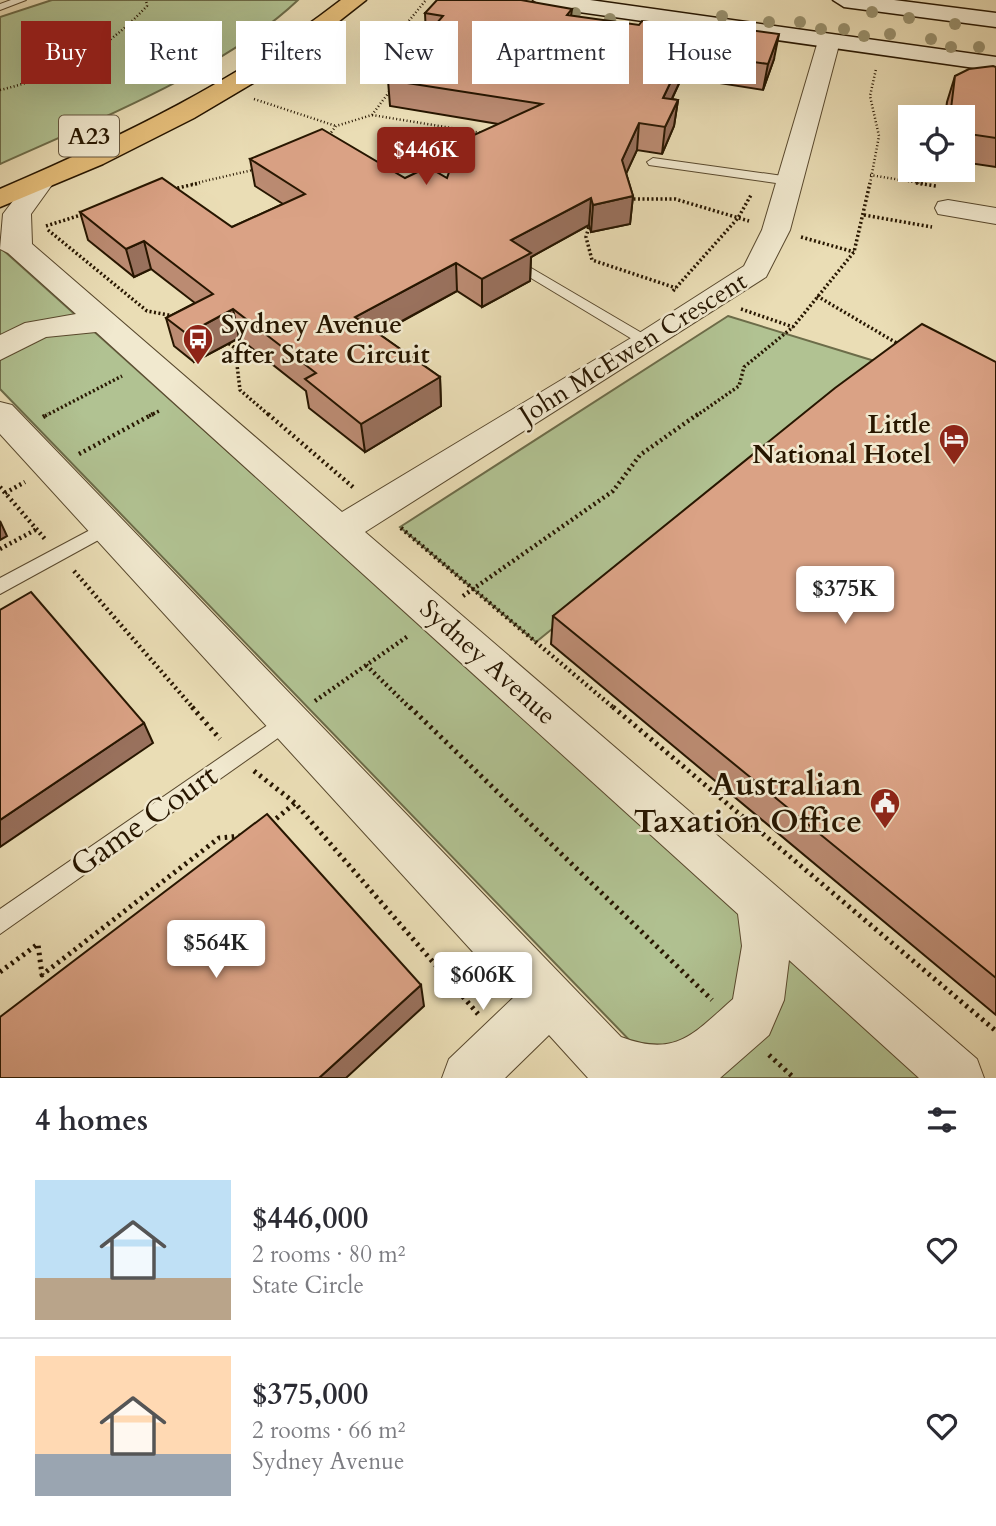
<!DOCTYPE html>
<meta charset="utf-8">
<style>
:root{--surface:#fff;--page:#f7f7f7;--text:#2b2b33;--muted:#7c7c81;--line:#e1e1e2;--accent:#8f2418}
body{margin:0;font-family:Cardo,serif;background:var(--page);color:var(--text);height:100vh;display:flex;flex-direction:column;font-size:26px;white-space:nowrap}
*{box-sizing:border-box;margin:0}
p{font-size:23px;color:var(--muted)}
.icon{flex:none;width:38px;height:38px;fill:none;stroke:currentColor;stroke-width:2;stroke-linecap:round;stroke-linejoin:round}
.map{position:relative;height:1078px;overflow:hidden}
.panel{display:flex;flex-direction:column;background:var(--surface);flex:1}
.panel>*{flex:none}
.guide{position:absolute;left:21px;top:21px;width:956px;height:63px;display:flex;gap:14px}
.tools{position:absolute;left:898px;top:105px;display:grid;gap:14px}
.tools a{display:grid;place-items:center;width:77px;height:77px;border-radius:0px;background:var(--surface);box-shadow:0 7px 28px #0002;font-size:35px}
.price{position:absolute;translate:-50% -60px;padding:0 16px;border-radius:7px;background:#fff;color:#222;font-size:23px;line-height:46px;filter:drop-shadow(0 2px 4px #0008)}
.price::after{content:'';position:absolute;left:50%;top:42px;width:21px;height:16px;margin-left:-10px;background:inherit;clip-path:polygon(0 0,100% 0,50% 100%)}
.price.current{background:var(--accent);color:#fff}
ul{padding:0;list-style:none}
li{display:flex;align-items:center;gap:21px;height:175px;padding:0 35px}
li+li{border-top:2px solid var(--line)}
li span{display:grid;place-items:center;flex:none;width:196px;height:140px;border-radius:0px;color:#555}
li>.icon{margin-inline-start:auto}
span .icon{width:84px;height:84px;fill:#fffc;stroke-width:1}
li b{font-size:30px}
h2{display:flex;justify-content:space-between;align-items:center;height:84px;padding:0 35px;font-size:30px}
.pill{padding:0 24px;border-radius:0px;background:var(--surface);box-shadow:0 7px 28px #0002;font-size:24px;line-height:63px}
.pill.current{background:var(--accent);color:#fff}
.map>svg:first-child{display:block}
</style>
<div class="map">
<svg width="996" height="1078" viewBox="0 0 996 1078">
<rect width="100%" height="100%" fill="#eaddb5"/>
<filter id="stains"><feTurbulence type="fractalNoise" baseFrequency=".00286" numOctaves="4"/><feColorMatrix values="0 0 0 0 .2 0 0 0 0 .09 0 0 0 0 .02 0 0 0 .5 -.17"/></filter>
<radialGradient id="worn" r=".72"><stop offset=".6" stop-color="#630" stop-opacity="0"/><stop offset="1" stop-color="#630" stop-opacity=".3"/></radialGradient>
<g fill="#b1c292" stroke="#6c6c49" stroke-width="2">
<path d="M 52,0 L 298,0 C 227,68 91,123 0,164 L 0,17 Z"/>
<path d="M 0,249 L 2,249 L 927,1078 L 666,1078 L 0,389 Z"/>
<path d="M 728,316 L 881,363 L 536,642 L 400,527 Z"/>
</g>
<g fill="none" stroke-linecap="round" stroke-linejoin="round">
<g stroke="#58482d" stroke-width="2">
<g id="lane">
<path d="M 11,0 L 26,0 L 0,10 L 0,4 Z"/>
<path d="M 653,158 L 790,177 L 796,181 L 790,185 L 649,165 L 647,162 Z"/>
<path d="M 526,265 L 652,339 L 654,342 L 647,347 L 642,345 L 521,272 L 519,269 Z"/>
<path d="M 107,521 L 116,527 L 113,532 L 0,594 L 0,578 Z"/>
<path d="M 288,711 L 295,714 L 298,720 L 295,726 L 0,934 L 0,909 Z"/>
</g>
</g>
<g stroke="#58482d" stroke-width="2">
<g id="street">
<path d="M 829,34 L 840,41 L 790,230 L 766,277 L 365,532 L 977,1059 L 984,1078 L 919,1078 L 789,960 L 784,1000 L 769,1035 L 720,1078 L 588,1078 L 549,1035 L 505,1078 L 442,1078 L 449,1059 L 514,997 L 0,434 L 0,402 L 12,405 L 621,1037 C 677,1058 694,1033 733,999 L 742,946 L 738,914 L 96,332 L 46,337 L 0,360 L 0,335 L 25,323 L 76,314 L 8,253 L 0,249 L 3,214 L 32,176 L 50,176 L 54,182 L 31,214 L 32,244 L 342,512 L 636,335 L 744,266 L 762,230 L 818,41 Z"/>
<path d="M 948,200 L 996,208 L 996,224 L 938,214 L 935,208 L 938,202 Z"/>
</g>
</g>
<g stroke="#271600" stroke-width="3">
<g id="secondary">
<path d="M 533,0 L 590,0 L 996,57 L 996,71 L 544,7 Z"/>
<path d="M 833,0 L 894,0 L 996,13 L 996,27 L 844,7 Z"/>
</g>
</g>
<g stroke="#271600" stroke-width="3">
<path id="highway" d="M 341,0 L 366,0 L 282,66 L 194,118 L 103,164 L 0,207 L 0,189 C 121,137 237,81 341,0 Z"/>
</g>
<g stroke="#271600" stroke-width="2.5" stroke-dasharray="1 2.5" stroke-linecap="butt">
<path d="M 407,64 L 403,28 L 426,0"/>
<path d="M 0,90 C 59,76 106,50 147,6 L 146,0"/>
<path d="M 254,99 L 336,126"/>
<path d="M 372,115 L 482,133"/>
<path d="M 327,138 L 336,126 L 372,115 L 392,88"/>
<path d="M 870,175 L 926,184"/>
<path d="M 192,184 L 257,169"/>
<path d="M 870,184 L 879,136 L 870,96 L 876,69"/>
</g>
<g stroke="#271600" stroke-width="3.5" stroke-dasharray="2 2.5" stroke-linecap="butt">
<path d="M 916,183 L 936,186"/>
<path d="M 173,189 L 200,183"/>
<path d="M 629,199 L 675,199 L 749,221"/>
<path d="M 864,215 L 932,227"/>
<path d="M 590,223 L 586,237 L 592,260 L 676,288"/>
<path d="M 46,226 L 84,214"/>
<path d="M 48,230 L 147,311 L 174,316"/>
<path d="M 801,237 L 854,252"/>
<path d="M 673,291 L 738,218 L 751,195"/>
<path d="M 817,296 L 900,345"/>
<path d="M 741,309 L 793,327"/>
<path d="M 225,341 L 235,348 L 240,390 L 270,416"/>
<path d="M 45,416 L 122,376"/>
<path d="M 149,416 L 161,410"/>
<path d="M 696,416 L 739,386 L 744,367 L 793,327 L 854,252 L 870,183"/>
</g>
<g stroke="#271600" stroke-width="4.5" stroke-dasharray="2 3.5" stroke-linecap="butt">
<path d="M 268,414 L 354,488"/>
<path d="M 43,417 L 48,414"/>
<path d="M 79,454 L 153,414"/>
<path d="M 0,487 L 45,539"/>
<path d="M 5,493 L 25,482"/>
<path d="M 401,528 L 615,709"/>
<path d="M 0,549 L 37,529"/>
<path d="M 74,571 L 194,709"/>
<path d="M 463,596 L 613,491 L 640,455 L 698,414"/>
<path d="M 366,665 L 411,709"/>
<path d="M 315,701 L 408,636"/>
</g>
<g stroke="#271600" stroke-width="5" stroke-dasharray="2.5 4.5" stroke-linecap="butt">
<path d="M 192,707 L 220,739"/>
<path d="M 410,707 L 712,1000"/>
<path d="M 613,707 L 996,1031"/>
<path d="M 254,771 L 295,803 L 478,1014"/>
<path d="M 271,823 L 295,803"/>
<path d="M 0,972 L 38,944 L 42,975 L 219,838 L 241,836"/>
<path d="M 769,1055 L 794,1078"/>
</g>
<use href="#lane" fill="#f1e9cf" fill-rule="evenodd"/>
<use href="#street" fill="#f1e9cf" fill-rule="evenodd"/>
<use href="#secondary" fill="#f1e9cf" fill-rule="evenodd"/>
<use href="#highway" fill="#e5be7a" fill-rule="evenodd"/>
</g>
<g fill="#99916e">
<circle cx="872" cy="12" r="6"/>
<circle cx="575" cy="13" r="6"/>
<circle cx="722" cy="16" r="6"/>
<circle cx="909" cy="18" r="6"/>
<circle cx="610" cy="19" r="6"/>
<circle cx="769" cy="22" r="6"/>
<circle cx="800" cy="22" r="6"/>
<circle cx="955" cy="24" r="6"/>
<circle cx="821" cy="29" r="6"/>
<circle cx="844" cy="29" r="6"/>
<circle cx="890" cy="34" r="6"/>
<circle cx="864" cy="36" r="6"/>
<circle cx="931" cy="39" r="6"/>
<circle cx="951" cy="47" r="6"/>
<circle cx="979" cy="47" r="6"/>
</g>
<g fill="#bb8b72" stroke="#271600" stroke-width="2">
<path d="M 572,9 L 571,16 L 774,59 L 763,90 L 682,77 L 672,99 L 678,100 L 674,126 L 662,154 L 637,150 L 626,173 L 633,196 L 630,224 L 591,232 L 589,225 L 531,257 L 530,281 L 482,307 L 457,291 L 379,334 L 440,377 L 441,406 L 365,452 L 309,408 L 306,391 L 239,338 L 194,362 L 174,346 L 166,318 L 195,303 L 151,269 L 134,277 L 88,240 L 80,212 L 232,227 L 283,204 L 255,186 L 250,159 L 405,178 L 447,178 L 498,124 L 390,106 L 388,80 L 426,36 L 425,13 Z"/>
<path d="M 996,67 L 996,167 L 962,162 L 962,117 L 945,117 L 947,102 L 955,76 Z"/>
<path d="M 996,362 L 996,1015 L 551,644 L 553,616 Z"/>
</g>
<g fill="#99715d" stroke="#271600" stroke-width="2">
<path d="M 779,34 L 774,59 L 763,90 L 768,64 Z"/>
<path d="M 685,52 L 682,77 L 660,124 L 663,98 Z"/>
<path d="M 678,100 L 674,126 L 662,154 L 665,127 Z"/>
<path d="M 639,123 L 637,150 L 620,187 L 622,160 Z"/>
<path d="M 633,196 L 630,224 L 591,232 L 593,205 Z"/>
<path d="M 591,198 L 589,225 L 531,257 L 530,281 L 482,307 L 482,279 L 511,240 Z"/>
<path d="M 144,241 L 151,269 L 134,277 L 126,249 Z"/>
<path d="M 456,263 L 457,291 L 358,345 L 355,317 Z"/>
<path d="M 233,309 L 239,338 L 194,362 L 187,334 Z"/>
<path d="M 440,377 L 441,406 L 365,452 L 361,424 Z"/>
<path d="M 0,521 L 7,536 L 0,540 Z"/>
<path d="M 144,723 L 153,743 L 0,847 L 0,820 Z"/>
<path d="M 421,985 L 424,1006 L 346,1078 L 319,1078 Z"/>
</g>
<g fill="#daa285" stroke="#271600" stroke-width="2">
<path d="M 437,0 L 521,0 L 572,9 L 567,15 L 639,25 L 642,21 L 710,30 L 713,25 L 779,34 L 768,64 L 685,52 L 663,98 L 678,100 L 665,127 L 639,123 L 622,160 L 633,196 L 593,205 L 591,198 L 511,240 L 531,253 L 482,279 L 456,263 L 355,317 L 440,377 L 361,424 L 305,379 L 316,373 L 233,309 L 187,334 L 166,318 L 213,294 L 144,241 L 126,249 L 80,212 L 162,178 L 232,227 L 305,194 L 250,159 L 322,129 L 405,178 L 428,167 L 447,178 L 458,146 L 465,139 L 542,104 L 388,80 L 443,16 L 425,13 Z"/>
<path d="M 993,66 L 996,67 L 996,138 L 962,133 L 962,117 L 950,117 L 955,76 L 969,69 Z"/>
<path d="M 922,324 L 996,362 L 996,978 L 553,616 L 835,388 Z"/>
<path d="M 31,592 L 144,723 L 0,820 L 0,610 Z"/>
<path d="M 267,814 L 421,985 L 319,1078 L 0,1078 L 0,1017 Z"/>
</g>
<defs>
<g id="bus-pin" transform="scale(1.575)"><path d="M0 17L-7.5 6A9.5 9.5 0 1 1 7.5 6Z" fill="#8f2418" stroke="#f1e9cf"/><path d="M-5-6H5V4H4V6H2V4H-2V6H-4V4H-5ZM-3.5-4V0h7V-4ZM-3.5 1.2v1.5H-2V1.2ZM2 1.2v1.5H3.5V1.2Z" fill="#fff"/></g>
<g id="hotel-pin" transform="scale(1.575)"><path d="M0 17L-7.5 6A9.5 9.5 0 1 1 7.5 6Z" fill="#8f2418" stroke="#f1e9cf"/><path d="M-6-4.5h1.5V1H6V5H4.5V3h-9V5H-6ZM-4 0a1.8 1.8 0 1 1 3.6 0ZM.5 0V-2.5h3Q6-2.5 6 0Z" fill="#fff"/></g>
<g id="civic-pin" transform="scale(1.575)"><path d="M0 17L-7.5 6A9.5 9.5 0 1 1 7.5 6Z" fill="#8f2418" stroke="#f1e9cf"/><path d="M-.6-6.5H3V-4.5H.6V-3L4-1V1h2V6H-6V1h2V-1L-.6-3ZM-1.2 2.5V6h2.4V2.5Z" fill="#fff"/></g>
</defs>
<g fill-rule="evenodd">
<use href="#bus-pin" x="198" y="339"/>
<use href="#hotel-pin" x="954" y="439"/>
<use href="#civic-pin" x="885" y="803"/>
</g>
<g text-anchor="middle" dominant-baseline="central" stroke-width="5" stroke-linejoin="round" paint-order="stroke">
<rect fill="#f1e9cf" stroke="#64553e" stroke-width="2" x="59" y="115.5" width="60" height="41" rx="5"/>
<g font-size="24" font-weight="bold" fill="#271600">
<text x="89" y="136">A23</text>
</g>
<g font-size="26" font-weight="bold" fill="#271600" stroke="#f1e9cf" text-anchor="start">
<text x="221" y="324">Sydney Avenue<tspan x="221" dy="30">after State Circuit</tspan></text>
<text x="931" y="424" text-anchor="end">Little<tspan x="931" dy="30">National Hotel</tspan></text>
</g>
<g font-size="26" fill="#271600" stroke="#f1e9cf">
<text transform="translate(633 348) rotate(-32)">John McEwen Crescent</text>
<text transform="translate(488 662) rotate(42)">Sydney Avenue</text>
</g>
<g font-size="32" font-weight="bold" fill="#271600" stroke="#f1e9cf" text-anchor="end">
<text x="862" y="785">Australian<tspan x="862" dy="37">Taxation Office</tspan></text>
</g>
<g font-size="32" fill="#271600" stroke="#f1e9cf">
<text transform="translate(144 821) rotate(-35)">Game Court</text>
</g>
</g>
<rect width="100%" height="100%" filter="url(#stains)"/>
<rect width="100%" height="100%" fill="url(#worn)"/>
</svg>
<div class="tools">
<a><svg class="icon" aria-label="locate" viewBox="0 0 24 24"><circle cx="12" cy="12" r="6"/><path d="M12 2v4M12 18v4M2 12h4M18 12h4"/></svg></a>
</div>
<b class="price current" style="left:426px;top:187px">$446K</b>
<b class="price" style="left:845px;top:626px">$375K</b>
<b class="price" style="left:216px;top:980px">$564K</b>
<b class="price" style="left:483px;top:1012px">$606K</b>
<div class="guide">
<a class="pill current">Buy</a>
<a class="pill">Rent</a>
<a class="pill">Filters</a>
<a class="pill">New</a>
<a class="pill">Apartment</a>
<a class="pill">House</a>
</div>
</div>
<section class="panel">
<h2>4 homes<svg class="icon" aria-label="filters" viewBox="0 0 24 24"><path d="M4 7h16M4 17h16"/><circle cx="9" cy="7" r="2"/><circle cx="15" cy="17" r="2"/></svg></h2>
<ul>
<li><span style="background:linear-gradient(#bfe0f5 70%,#b9a48a 0)"><svg class="icon" aria-label="home" viewBox="0 0 24 24"><path d="M3 11l9-7 9 7M6 9v11h12V9"/></svg></span><div><b>$446,000</b><p>2 rooms · 80 m²</p><p>State Circle</p></div><svg class="icon" aria-label="heart" viewBox="0 0 24 24"><path d="M12 20l-8-8c-3-5 5-10 8-4 3-6 11-1 8 4z"/></svg></li>
<li><span style="background:linear-gradient(#ffd9b3 70%,#9aa5b1 0)"><svg class="icon" aria-label="home" viewBox="0 0 24 24"><path d="M3 11l9-7 9 7M6 9v11h12V9"/></svg></span><div><b>$375,000</b><p>2 rooms · 66 m²</p><p>Sydney Avenue</p></div><svg class="icon" aria-label="heart" viewBox="0 0 24 24"><path d="M12 20l-8-8c-3-5 5-10 8-4 3-6 11-1 8 4z"/></svg></li>
</ul>
</section>
